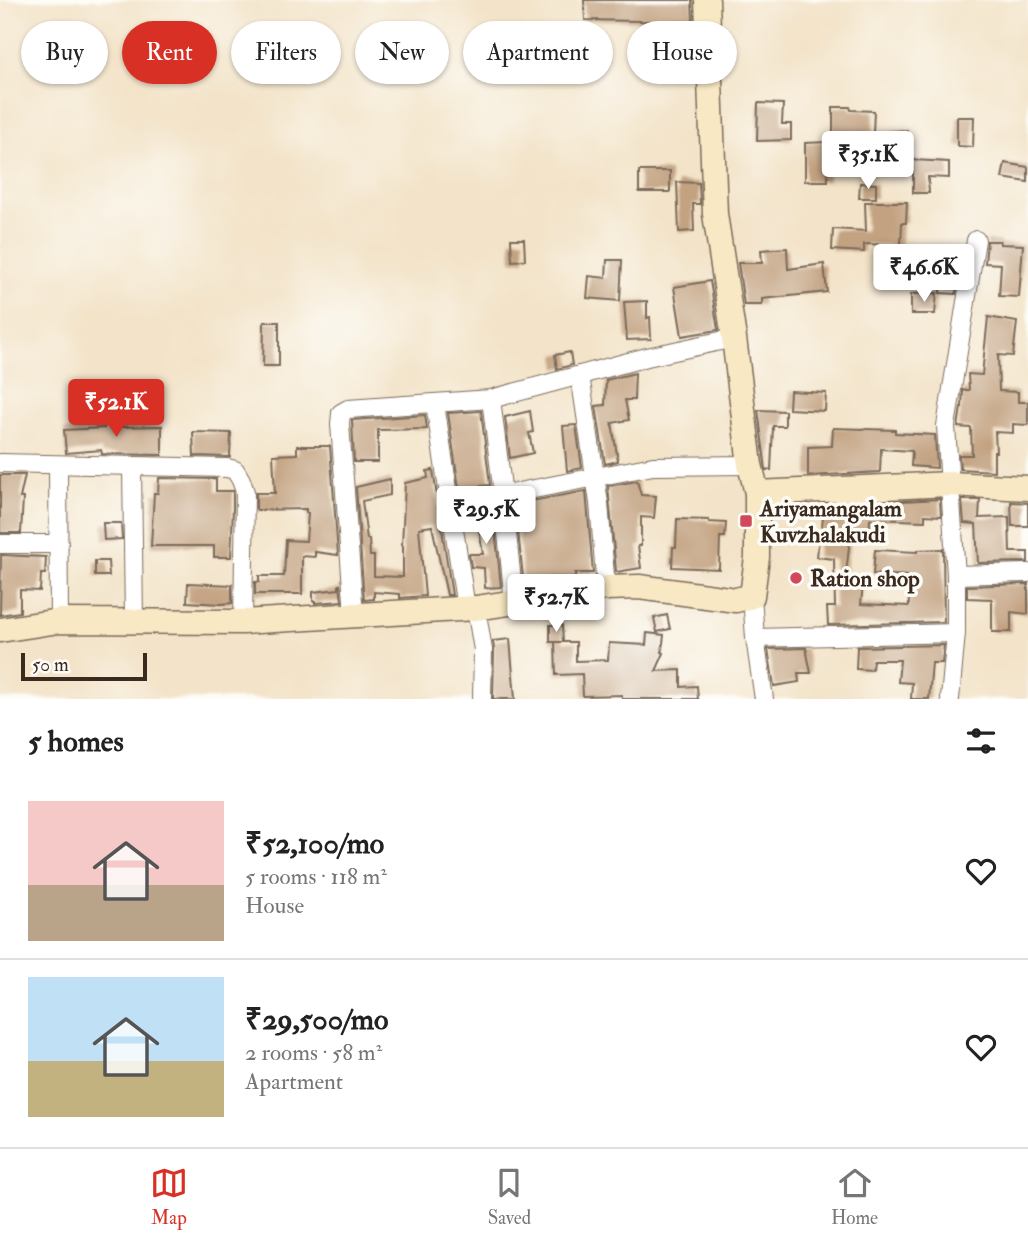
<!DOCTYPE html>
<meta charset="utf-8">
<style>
:root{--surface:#fff;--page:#f2f2f2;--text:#222;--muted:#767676;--line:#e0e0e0;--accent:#d93025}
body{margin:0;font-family:"IM FELL Double Pica",serif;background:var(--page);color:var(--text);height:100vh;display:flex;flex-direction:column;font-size:26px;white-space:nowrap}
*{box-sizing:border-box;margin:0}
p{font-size:23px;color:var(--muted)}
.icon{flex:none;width:38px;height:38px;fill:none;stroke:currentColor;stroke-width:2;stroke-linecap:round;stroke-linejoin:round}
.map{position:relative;height:699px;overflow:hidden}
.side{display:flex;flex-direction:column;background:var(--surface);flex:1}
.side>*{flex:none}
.top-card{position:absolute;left:21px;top:21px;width:987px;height:63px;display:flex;gap:14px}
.scale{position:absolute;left:21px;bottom:18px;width:126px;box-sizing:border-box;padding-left:7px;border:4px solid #3b2a1e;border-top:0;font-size:19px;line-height:24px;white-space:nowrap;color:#3b2a1e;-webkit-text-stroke:5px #fdfcf7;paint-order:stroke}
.price{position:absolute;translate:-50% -60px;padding:0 16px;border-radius:7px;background:#fff;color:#222;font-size:23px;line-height:46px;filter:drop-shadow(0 2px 4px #0008)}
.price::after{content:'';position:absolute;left:50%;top:42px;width:21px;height:16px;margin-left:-10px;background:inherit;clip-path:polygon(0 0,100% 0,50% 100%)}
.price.current{background:var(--accent);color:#fff}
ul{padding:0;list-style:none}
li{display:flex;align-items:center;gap:21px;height:175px;padding:0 28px}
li+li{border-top:2px solid var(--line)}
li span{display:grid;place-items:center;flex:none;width:196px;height:140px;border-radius:0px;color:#555}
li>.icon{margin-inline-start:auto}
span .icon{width:84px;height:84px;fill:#fffc;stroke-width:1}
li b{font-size:30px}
h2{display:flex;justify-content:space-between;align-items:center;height:84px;padding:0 28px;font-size:30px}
.pill{padding:0 24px;border-radius:32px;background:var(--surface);box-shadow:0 2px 5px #0004;font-size:24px;line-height:63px}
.pill.current{background:var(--accent);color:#fff}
.dock{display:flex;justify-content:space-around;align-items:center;height:98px;border-top:2px solid var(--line);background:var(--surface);font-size:19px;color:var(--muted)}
.dock a{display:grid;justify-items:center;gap:4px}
.dock .current{color:var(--accent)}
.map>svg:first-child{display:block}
</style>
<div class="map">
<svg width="1028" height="699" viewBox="0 0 1028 699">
<rect width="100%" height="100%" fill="#fdfcf7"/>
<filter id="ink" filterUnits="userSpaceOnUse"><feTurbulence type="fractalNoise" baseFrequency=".0143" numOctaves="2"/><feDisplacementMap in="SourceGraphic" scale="14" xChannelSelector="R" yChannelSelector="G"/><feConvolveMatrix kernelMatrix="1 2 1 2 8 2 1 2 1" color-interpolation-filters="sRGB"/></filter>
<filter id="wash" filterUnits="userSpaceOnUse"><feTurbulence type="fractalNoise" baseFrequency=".00686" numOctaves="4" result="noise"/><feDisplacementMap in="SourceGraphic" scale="28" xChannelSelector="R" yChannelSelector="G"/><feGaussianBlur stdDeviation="1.57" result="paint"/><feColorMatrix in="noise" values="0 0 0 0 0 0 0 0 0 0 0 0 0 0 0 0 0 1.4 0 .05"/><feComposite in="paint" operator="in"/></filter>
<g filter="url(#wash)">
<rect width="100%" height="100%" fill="#f3e3c8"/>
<g id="blocks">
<g fill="#c3a281">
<path d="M 584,0 L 692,0 L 693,22 L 585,20 Z"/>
<path d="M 666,49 L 694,49 L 695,65 L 667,65 Z"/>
<path d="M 758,103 L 783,104 L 782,124 L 791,124 L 791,140 L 757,141 Z"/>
<path d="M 833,107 L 850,107 L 851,110 L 874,111 L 873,133 L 907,130 L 908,147 L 895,148 L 855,146 L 855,143 L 833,143 Z"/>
<path d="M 957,117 L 974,117 L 973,147 L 957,146 Z"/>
<path d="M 827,142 L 828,181 L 805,181 L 805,143 Z"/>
<path d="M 913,160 L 949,162 L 949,178 L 928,177 L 929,193 L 913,193 Z"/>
<path d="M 1005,163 L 1028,167 L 1028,182 L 1002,178 Z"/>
<rect x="639" y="171" width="31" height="21"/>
<path d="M 677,182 L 699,183 L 700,204 L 693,204 L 694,231 L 679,232 Z"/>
<path d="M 860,183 L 876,184 L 876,198 L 859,198 Z"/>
<path d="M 865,202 L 907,202 L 906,223 L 902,223 L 901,245 L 864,244 L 864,252 L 832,250 L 833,229 L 866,231 Z"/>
<path d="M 511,239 L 524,239 L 525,260 L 512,261 Z"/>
<path d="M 987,241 L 1000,241 L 1000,244 L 1023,245 L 1019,297 L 999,296 L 1001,264 L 985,263 Z"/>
<path d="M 787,248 L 788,269 L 824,264 L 827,292 L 762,299 L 762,305 L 744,305 L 738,263 L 762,263 L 761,250 Z"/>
<path d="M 607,260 L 622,260 L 620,301 L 587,298 L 589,276 L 606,278 Z"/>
<path d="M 941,265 L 960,266 L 956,294 L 940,293 Z"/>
<path d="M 710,281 L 718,330 L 682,336 L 674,287 Z"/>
<path d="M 937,293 L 935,314 L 911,314 L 911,294 Z"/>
<path d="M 647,301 L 647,318 L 650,317 L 651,339 L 627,340 L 624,302 Z"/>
<path d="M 988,317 L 1017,322 L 1013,356 L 998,355 L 999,391 L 1018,392 L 1018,402 L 1028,402 L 1028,425 L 1013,424 L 1013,433 L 995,432 L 996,452 L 994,452 L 994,471 L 960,469 L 959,455 L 972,455 L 971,428 L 958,427 L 961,407 L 962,407 L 963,390 L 969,390 L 968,374 L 982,375 Z"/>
<path d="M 264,322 L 279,322 L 279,366 L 263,366 Z"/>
<path d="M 570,352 L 572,365 L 557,369 L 555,355 Z"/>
<path d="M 635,373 L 634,400 L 625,400 L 629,420 L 612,423 L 618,461 L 605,464 L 596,406 L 605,405 L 606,380 Z"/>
<path d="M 790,391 L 826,393 L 825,411 L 789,409 Z"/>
<path d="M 758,410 L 785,411 L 785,426 L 773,426 L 771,470 L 766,470 L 765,462 Z"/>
<path d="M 481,411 L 490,485 L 459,489 L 448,413 Z"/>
<path d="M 530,411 L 533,432 L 529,433 L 533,453 L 510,458 L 505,417 Z"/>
<path d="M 425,415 L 427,429 L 378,430 L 378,462 L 354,462 L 352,420 Z"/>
<path d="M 104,418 L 122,419 L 122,427 L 162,426 L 162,455 L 102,454 L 101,450 L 66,453 L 64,430 L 104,428 Z"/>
<path d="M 576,425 L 582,468 L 567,471 L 563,426 Z"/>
<path d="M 833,428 L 895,430 L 895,433 L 935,435 L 937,468 L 911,466 L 912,451 L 881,449 L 880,472 L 808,476 L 808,447 L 832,446 Z"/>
<path d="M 193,432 L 231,433 L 230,457 L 194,456 Z"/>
<path d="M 297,446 L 330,446 L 338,555 L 315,552 L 315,557 L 302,556 L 302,594 L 255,594 L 255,582 L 259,582 L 259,576 L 284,576 L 286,540 L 306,541 L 308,513 L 306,513 L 306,509 L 257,510 L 256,508 L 256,493 L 275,493 L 273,455 L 297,454 Z"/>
<path d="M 433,470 L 452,595 L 447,595 L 432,526 L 419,528 L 425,596 L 400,598 L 400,594 L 374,592 L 374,599 L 364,600 L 356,487 L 390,479 L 390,495 L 362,501 L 367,539 L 369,539 L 370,556 L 374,556 L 374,576 L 403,577 L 403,546 L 402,546 L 405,483 L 428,478 L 427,471 Z"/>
<path d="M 0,475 L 25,475 L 20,498 L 23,498 L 21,533 L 0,533 Z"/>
<path d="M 159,478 L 216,479 L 216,491 L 233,491 L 233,508 L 231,557 L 214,557 L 214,546 L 151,546 L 154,493 L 158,493 Z"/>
<path d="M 637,481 L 641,495 L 656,496 L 654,518 L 641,517 L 641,546 L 638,546 L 641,568 L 616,572 L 608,486 Z"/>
<path d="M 586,491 L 593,573 L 575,573 L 575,578 L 524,586 L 515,504 Z"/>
<path d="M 940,499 L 941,516 L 925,515 L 925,521 L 870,519 L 869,540 L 850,539 L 845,582 L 863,584 L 861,604 L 909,606 L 908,576 L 873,574 L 875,550 L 917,552 L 917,550 L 943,549 L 944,622 L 828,625 L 827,607 L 835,607 L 834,559 L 817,557 L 819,539 L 821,539 L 824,505 L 862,503 L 883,504 L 883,502 Z"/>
<path d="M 962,500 L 980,500 L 979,518 L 1009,517 L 1010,552 L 1028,552 L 1028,562 L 978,563 L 976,524 L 964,523 Z"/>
<path d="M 1011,502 L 1028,503 L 1028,526 L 1012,526 Z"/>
<path d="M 493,508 L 501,587 L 485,588 L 484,568 L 471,567 L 469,554 L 483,554 L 478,523 L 465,524 L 463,512 Z"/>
<path d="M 677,519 L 709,520 L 709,522 L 726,523 L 725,537 L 720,537 L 719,569 L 672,567 L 673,547 L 676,547 Z"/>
<path d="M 103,523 L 121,523 L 122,539 L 104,540 Z"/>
<path d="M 1,555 L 46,557 L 45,574 L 41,574 L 40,591 L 20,590 L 20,612 L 0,615 Z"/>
<path d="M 95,561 L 108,561 L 109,576 L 95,576 Z"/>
<path d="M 188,583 L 232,585 L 232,603 L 221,604 L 187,602 Z"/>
<path d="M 1028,584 L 1028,614 L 1011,612 L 1011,632 L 992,632 L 992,599 L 967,598 L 967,586 Z"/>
<path d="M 339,585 L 340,585 L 342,601 L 315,603 L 315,601 L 313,601 L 313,592 L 339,589 Z"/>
<path d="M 667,615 L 670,629 L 657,632 L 654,618 Z"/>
<path d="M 550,625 L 562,625 L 563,642 L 550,642 Z"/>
<path d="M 647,633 L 664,635 L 662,652 L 664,653 L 656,671 L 681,670 L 681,687 L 697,686 L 698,699 L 622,699 L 622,695 L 583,696 L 582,674 L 556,675 L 555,642 L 576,642 L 576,661 L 608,660 L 609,643 L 646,645 Z"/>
<path d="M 510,639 L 515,699 L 493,699 L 494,650 L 493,641 Z"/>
<path d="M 944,645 L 942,663 L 932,663 L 929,699 L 911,699 L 912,683 L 898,682 L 900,660 L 873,660 L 872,670 L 856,669 L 857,647 Z"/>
<path d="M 806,648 L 811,673 L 798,673 L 799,682 L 774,686 L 768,649 Z"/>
</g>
</g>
</g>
<g filter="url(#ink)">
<use href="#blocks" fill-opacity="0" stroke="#7b6b5a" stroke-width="2"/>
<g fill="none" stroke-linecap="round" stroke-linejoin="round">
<g stroke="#7b6b5a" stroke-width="20">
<g id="street">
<path d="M 580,375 L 599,503 L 606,588"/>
<path d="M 491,399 L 503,495 L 514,601"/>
<path d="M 435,404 L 466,608"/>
<path d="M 0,463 L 227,468 L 235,470 L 241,480 L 245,492 L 243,622"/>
<path d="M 58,465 L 59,621"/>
<path d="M 132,467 L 134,622"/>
<path d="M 450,502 L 503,495 L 653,466 L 750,465"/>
<path d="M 0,544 L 59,544"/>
<path d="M 956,575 L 1028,573"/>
<path d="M 752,596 L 755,638 L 764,699"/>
<path d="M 476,608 L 483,650 L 482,699"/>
<path d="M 354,615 L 340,424 L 341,413 L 348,409 L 491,399 L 647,357 L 734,338"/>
<path d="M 755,638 L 956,633"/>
<path d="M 950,699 L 956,633 L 956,575 L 946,426 L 976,240"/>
</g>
</g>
<g stroke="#7b6b5a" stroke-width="27">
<g id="secondary">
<path d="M 757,493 L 950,484 L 1028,488"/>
<path d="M 0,630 L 59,621 L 243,622 L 476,608 L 606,588 L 639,587 L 736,600 L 752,596 L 757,557 L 757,493 L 750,465 L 734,338 L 715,214 L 707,0"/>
</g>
</g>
<use href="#street" stroke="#fff" stroke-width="18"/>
<use href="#secondary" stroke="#f8e8c3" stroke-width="24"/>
</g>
</g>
<g fill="#d1495b" stroke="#fdfcf7" stroke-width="2.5">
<rect x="739" y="514" width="14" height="14" rx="3.5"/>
<circle cx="796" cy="578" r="7"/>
</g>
<g text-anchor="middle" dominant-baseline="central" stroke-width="7" stroke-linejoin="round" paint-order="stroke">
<g font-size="23" font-weight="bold" fill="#3b2a1e" stroke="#fdfcf7" text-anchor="start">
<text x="760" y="508">Ariyamangalam<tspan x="760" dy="26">Kuvzhalakudi</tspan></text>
<text x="810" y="578">Ration shop</text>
</g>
</g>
</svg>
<div class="scale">50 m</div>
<b class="price" style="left:868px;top:191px">₹35.1K</b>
<b class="price" style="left:924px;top:304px">₹46.6K</b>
<b class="price current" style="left:116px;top:439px">₹52.1K</b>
<b class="price" style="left:486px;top:546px">₹29.5K</b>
<b class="price" style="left:556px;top:634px">₹52.7K</b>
<div class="top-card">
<a class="pill">Buy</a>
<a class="pill current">Rent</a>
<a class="pill">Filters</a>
<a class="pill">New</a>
<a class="pill">Apartment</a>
<a class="pill">House</a>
</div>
</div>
<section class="side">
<h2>5 homes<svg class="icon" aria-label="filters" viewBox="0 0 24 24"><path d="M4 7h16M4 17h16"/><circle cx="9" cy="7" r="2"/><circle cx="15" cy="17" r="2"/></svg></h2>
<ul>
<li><span style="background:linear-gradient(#f6c9c9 60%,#b9a48a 0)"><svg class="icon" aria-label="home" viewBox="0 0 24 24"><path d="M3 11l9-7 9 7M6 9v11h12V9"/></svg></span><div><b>₹52,100/mo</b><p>5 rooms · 118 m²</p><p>House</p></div><svg class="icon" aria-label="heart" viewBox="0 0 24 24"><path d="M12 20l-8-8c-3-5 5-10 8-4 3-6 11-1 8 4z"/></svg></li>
<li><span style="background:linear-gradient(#bfe0f5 60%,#c2b280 0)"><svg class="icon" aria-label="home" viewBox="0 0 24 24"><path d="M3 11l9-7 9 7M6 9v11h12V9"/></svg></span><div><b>₹29,500/mo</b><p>2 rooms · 58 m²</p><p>Apartment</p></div><svg class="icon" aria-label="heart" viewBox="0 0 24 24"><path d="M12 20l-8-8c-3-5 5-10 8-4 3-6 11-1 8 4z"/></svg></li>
</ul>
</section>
<nav class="dock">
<a class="current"><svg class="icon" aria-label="map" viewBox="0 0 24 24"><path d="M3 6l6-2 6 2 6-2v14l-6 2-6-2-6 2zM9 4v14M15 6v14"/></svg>Map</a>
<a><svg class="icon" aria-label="saved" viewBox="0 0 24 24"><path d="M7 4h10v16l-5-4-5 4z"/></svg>Saved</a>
<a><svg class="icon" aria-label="home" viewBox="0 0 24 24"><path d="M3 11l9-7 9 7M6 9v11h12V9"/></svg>Home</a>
</nav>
